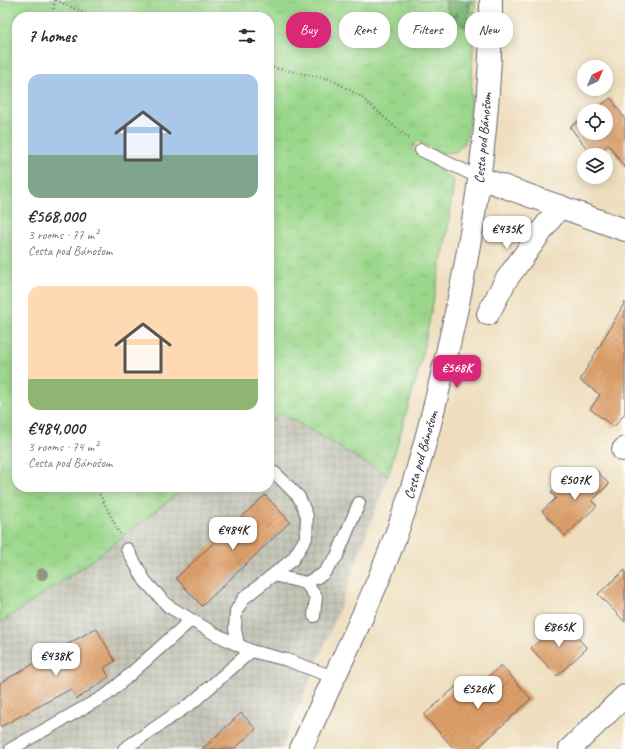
<!DOCTYPE html>
<meta charset="utf-8">
<style>
:root{--surface:#fff;--page:#f2f2f3;--text:#2b2b33;--muted:#7c7c81;--accent:#db2777}
body{margin:0;font-family:Caveat,sans-serif;background:var(--page);color:var(--text);height:100vh;display:flex;flex-direction:column;font-size:15px;white-space:nowrap}
*{box-sizing:border-box;margin:0}
p{font-size:13px;color:var(--muted)}
.icon{flex:none;width:22px;height:22px;fill:none;stroke:currentColor;stroke-width:2;stroke-linecap:round;stroke-linejoin:round}
.map{position:relative;flex:1;overflow:hidden}
.panel{position:absolute;left:12px;top:12px;width:262px;height:480px;display:flex;flex-direction:column;background:var(--surface);border-radius:16px;box-shadow:0 2px 10px #0003}
.panel>*{flex:none}
.guide{position:absolute;left:286px;top:12px;width:279px;height:36px;display:flex;gap:8px}
.needle{width:26px;rotate:44deg}
.tools{position:absolute;left:577px;top:60px;display:grid;gap:8px}
.tools a{display:grid;place-items:center;width:36px;height:36px;border-radius:50%;background:var(--surface);box-shadow:0 2px 10px #0003;font-size:20px}
.price{position:absolute;translate:-50% -34px;padding:0 9px;border-radius:8px;background:#fff;color:#222;font-size:13px;line-height:26px;filter:drop-shadow(0 1px 2px #0008)}
.price::after{content:'';position:absolute;left:50%;top:24px;width:12px;height:9px;margin-left:-6px;background:inherit;clip-path:polygon(0 0,100% 0,50% 100%)}
.price.selected{background:var(--accent);color:#fff}
ul{padding:0;list-style:none}
li{display:grid;align-content:center;gap:8px;height:212px;padding:0 16px}
li span{display:grid;place-items:center;height:124px;border-radius:12px;color:#555}
li>.icon{margin-inline-start:auto}
span .icon{width:72px;height:72px;fill:#fffc;stroke-width:1}
li b{font-size:17px}
h2{display:flex;justify-content:space-between;align-items:center;height:48px;padding:0 16px;font-size:17px}
.chip{padding:0 14px;border-radius:16px;background:var(--surface);box-shadow:0 2px 10px #0003;font-size:14px;line-height:36px}
.chip.selected{background:var(--accent);color:#fff}
.map>svg:first-child{display:block}
</style>
<div class="map">
<svg width="625" height="749" viewBox="0 0 625 749">
<defs>
<pattern id="industrial-grid" width="8" height="8" patternUnits="userSpaceOnUse"><rect width="8" height="8" fill="#c5c5b8"/><path d="M0 4h8M4 0v8" fill="none" stroke="#a9a99f"/></pattern>
<pattern id="grass-tufts" width="24" height="20" patternUnits="userSpaceOnUse"><rect width="24" height="20" fill="#9bd78b"/><path d="M3 7l-1-3M5 7V3M7 7l1-3M15 17l-1-3M17 17v-4M19 17l1-3" fill="none" stroke="#85b879"/></pattern>
<pattern id="forest-firs" width="22" height="20" patternUnits="userSpaceOnUse"><rect width="22" height="20" fill="#7cb877"/><path d="M5 1l3.5 6h-7zM16 11l3.5 6h-7z" fill="#659563"/></pattern>
<pattern id="building-hatch" width="6" height="6" patternUnits="userSpaceOnUse"><rect width="6" height="6" fill="#dfa06a"/><path d="M-1 1l2-2M0 6l6-6M5 7l2-2" fill="none" stroke="#b48258"/></pattern>
</defs>
<rect width="100%" height="100%" fill="#fdfcf7"/>
<filter id="ink" filterUnits="userSpaceOnUse"><feTurbulence type="fractalNoise" baseFrequency=".025" numOctaves="2"/><feDisplacementMap in="SourceGraphic" scale="8" xChannelSelector="R" yChannelSelector="G"/><feConvolveMatrix kernelMatrix="1 2 1 2 8 2 1 2 1" color-interpolation-filters="sRGB"/></filter>
<filter id="wash" filterUnits="userSpaceOnUse"><feTurbulence type="fractalNoise" baseFrequency=".012" numOctaves="4" result="noise"/><feDisplacementMap in="SourceGraphic" scale="16" xChannelSelector="R" yChannelSelector="G"/><feGaussianBlur stdDeviation="0.9" result="paint"/><feColorMatrix in="noise" values="0 0 0 0 0 0 0 0 0 0 0 0 0 0 0 0 0 1.4 0 .05"/><feComposite in="paint" operator="in"/></filter>
<g filter="url(#wash)">
<rect width="100%" height="100%" fill="#eedebe"/>
<path fill="url(#industrial-grid)" d="M 281,413 L 388,476 L 337,615 L 281,749 L 0,749 L 0,623 L 82,568 L 186,487 L 269,487 L 269,423 Z"/>
<path fill="url(#grass-tufts)" stroke="#5e7c63" d="M 0,0 L 445,0 L 449,14 L 466,27 L 471,0 L 475,0 L 470,120 L 465,143 L 456,152 L 440,153 L 417,141 L 412,149 L 454,181 L 448,229 L 420,366 L 388,476 L 281,413 L 269,423 L 269,17 L 17,17 L 17,487 L 186,487 L 82,568 L 0,623 Z"/>
<path fill="url(#forest-firs)" stroke="#4f6d59" d="M 445,0 L 471,0 L 466,28 L 449,14 Z"/>
<g id="blocks">
<g fill="url(#building-hatch)">
<path d="M 611,98 L 625,119 L 625,168 L 609,145 L 595,155 L 592,155 L 570,127 L 584,117 L 584,133 L 606,133 L 606,111 L 593,111 Z"/>
<path d="M 625,302 L 625,413 L 614,427 L 590,409 L 600,395 L 580,380 Z"/>
<path d="M 594,468 L 609,484 L 592,501 L 597,506 L 565,536 L 542,511 L 556,498 L 551,493 L 570,476 L 577,484 Z"/>
<path d="M 265,495 L 290,522 L 202,606 L 176,578 Z"/>
<path d="M 625,570 L 625,622 L 598,594 Z"/>
<path d="M 562,621 L 587,648 L 557,676 L 531,648 Z"/>
<path d="M 96,628 L 115,661 L 104,668 L 109,677 L 77,699 L 71,689 L 0,727 L 0,683 Z"/>
<path d="M 501,665 L 531,699 L 477,749 L 454,749 L 424,715 L 460,683 L 469,694 Z"/>
<path d="M 241,713 L 256,729 L 234,749 L 202,749 Z"/>
</g>
</g>
</g>
<g filter="url(#ink)">
<use href="#blocks" fill-opacity="0" stroke="#696469" stroke-width="1"/>
<g fill="none" stroke-linecap="round" stroke-linejoin="round">
<g stroke="#696469" stroke-width="14">
<g id="service">
<path d="M 421,150 L 480,178"/>
<path d="M 127,549 L 145,581 L 168,606 L 215,634 L 251,651 L 287,660 L 333,677"/>
<path d="M 273,575 L 306,583 L 323,574 L 337,556 L 359,503"/>
<path d="M 306,583 L 316,597 L 314,616"/>
<path d="M 238,645 L 235,629 L 236,611 L 244,598 L 293,559 L 306,538 L 307,516 L 299,497 L 275,473"/>
<path d="M 11,749 L 108,694 L 191,620"/>
<path d="M 124,749 L 193,702 L 251,651"/>
</g>
</g>
<g stroke="#696469" stroke-width="24">
<g id="minor">
<path d="M 480,178 L 625,230"/>
<path d="M 488,314 L 506,280 L 560,206"/>
<path d="M 623,450 L 625,448"/>
</g>
</g>
<g stroke="#696469" stroke-width="24">
<g id="tertiary">
<path d="M 301,749 C 336,671 377,593 404,512 C 422,460 435,406 447,353 C 474,237 492,119 491,0"/>
<path d="M 570,749 L 625,696"/>
</g>
</g>
<g stroke="#696469" stroke-width="2.5" stroke-dasharray="1 3" stroke-linecap="butt">
<path d="M 56,0 L 93,17"/>
<path d="M 52,17 L 55,0"/>
<path d="M 269,67 L 330,79 L 360,96 L 409,139"/>
<path d="M 96,487 L 120,534"/>
</g>
<use href="#service" stroke="#fff" stroke-width="12"/>
<use href="#minor" stroke="#fff" stroke-width="22"/>
<use href="#tertiary" stroke="#fff" stroke-width="22"/>
</g>
<circle fill="#929483" cx="42" cy="574" r="6"/>
</g>
<g text-anchor="middle" dominant-baseline="central" stroke-width="3" stroke-linejoin="round" paint-order="stroke">
<g font-size="14" fill="#22223b" stroke="#fdfcf7">
<text transform="translate(483 138) rotate(-85)">Cesta pod Bánošom</text>
<text transform="translate(421 455) rotate(-74)">Cesta pod Bánošom</text>
</g>
</g>
</svg>
<div class="tools">
<a><svg class="needle" viewBox="-14 -14 28 28"><path d="M0-13l5 13h-10z" fill="#e53935"/><path d="M0 13l5-13h-10z" fill="#7c7c81"/></svg></a>
<a><svg class="icon" aria-label="locate" viewBox="0 0 24 24"><circle cx="12" cy="12" r="6"/><path d="M12 2v4M12 18v4M2 12h4M18 12h4"/></svg></a>
<a><svg class="icon" aria-label="layers" viewBox="0 0 24 24"><path d="M12 4l9 5-9 5-9-5zM3 14l9 5 9-5"/></svg></a>
</div>
<b class="price" style="left:507px;top:250px">€435K</b>
<b class="price selected" style="left:457px;top:389px">€568K</b>
<b class="price" style="left:575px;top:501px">€507K</b>
<b class="price" style="left:233px;top:551px">€484K</b>
<b class="price" style="left:559px;top:648px">€865K</b>
<b class="price" style="left:56px;top:677px">€438K</b>
<b class="price" style="left:478px;top:710px">€526K</b>
<div class="guide">
<a class="chip selected">Buy</a>
<a class="chip">Rent</a>
<a class="chip">Filters</a>
<a class="chip">New</a>
</div>
<section class="panel">
<h2>7 homes<svg class="icon" aria-label="filters" viewBox="0 0 24 24"><path d="M4 7h16M4 17h16"/><circle cx="9" cy="7" r="2"/><circle cx="15" cy="17" r="2"/></svg></h2>
<ul>
<li><span style="background:linear-gradient(#a9c7e8 65%,#7fa58c 0)"><svg class="icon" aria-label="home" viewBox="0 0 24 24"><path d="M3 11l9-7 9 7M6 9v11h12V9"/></svg></span><div><b>€568,000</b><p>3 rooms · 77 m²</p><p>Cesta pod Bánošom</p></div></li>
<li><span style="background:linear-gradient(#ffd9b3 75%,#8fb573 0)"><svg class="icon" aria-label="home" viewBox="0 0 24 24"><path d="M3 11l9-7 9 7M6 9v11h12V9"/></svg></span><div><b>€484,000</b><p>3 rooms · 74 m²</p><p>Cesta pod Bánošom</p></div></li>
</ul>
</section>
</div>
